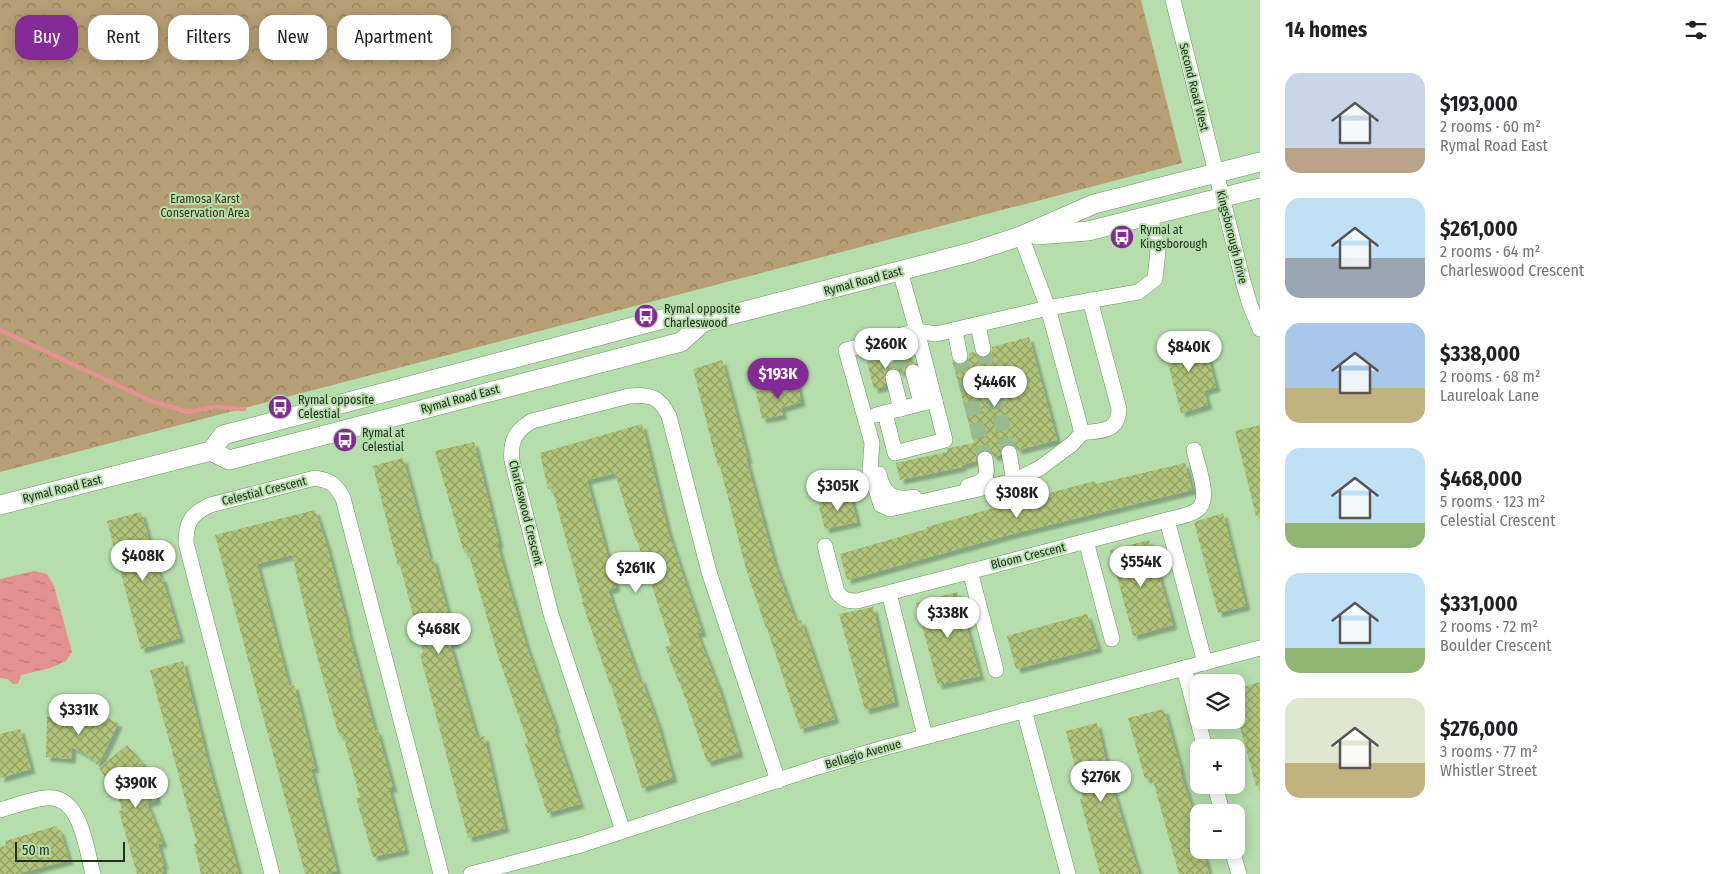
<!DOCTYPE html>
<meta charset="utf-8">
<style>
:root{--surface:#fff;--page:#f6f6f6;--text:#202124;--muted:#757577;--accent:#842a97}
body{margin:0;font-family:"Fira Sans Condensed",sans-serif;background:var(--page);color:var(--text);height:100vh;display:flex;flex-direction:column;font-size:19px;white-space:nowrap}
*{box-sizing:border-box;margin:0}
p{font-size:16px;color:var(--muted)}
.icon{flex:none;width:28px;height:28px;fill:none;stroke:currentColor;stroke-width:2;stroke-linecap:round;stroke-linejoin:round}
.map{position:relative;flex:1;overflow:hidden}
.panel{display:flex;flex-direction:column;background:var(--surface);width:475px}
.panel>*{flex:none}
.banner{position:absolute;left:15px;top:15px;width:475px;height:45px;display:flex;gap:10px}
.controls{position:absolute;left:1190px;top:674px;display:grid;gap:10px}
.controls a{display:grid;place-items:center;width:55px;height:55px;border-radius:10px;background:var(--surface);box-shadow:0 2px 12px #0003;font-size:25px}
.scale{position:absolute;left:15px;bottom:12px;width:110px;box-sizing:border-box;padding-left:5px;border:2px solid #21311d;border-top:0;font-size:14px;line-height:18px;white-space:nowrap;color:#21311d;-webkit-text-stroke:4px #b5deac;paint-order:stroke}
.price{position:absolute;translate:-50% -42px;padding:0 11px;border-radius:18px;background:#fff;color:#222;font-size:16px;line-height:32px;filter:drop-shadow(0 1px 2px #0008)}
.price::after{content:'';position:absolute;left:50%;top:30px;width:15px;height:11px;margin-left:-8px;background:inherit;clip-path:polygon(0 0,100% 0,50% 100%)}
.price.current{background:var(--accent);color:#fff}
ul{padding:0;list-style:none}
li{display:flex;align-items:center;gap:15px;height:125px;padding:0 25px}
li span{display:grid;place-items:center;flex:none;width:140px;height:100px;border-radius:15px;color:#555}
li>.icon{margin-inline-start:auto}
span .icon{width:60px;height:60px;fill:#fffc;stroke-width:1}
li b{font-size:21px}
h2{display:flex;justify-content:space-between;align-items:center;height:60px;padding:0 25px;font-size:21px}
.tag{padding:0 18px;border-radius:15px;background:var(--surface);box-shadow:0 2px 12px #0003;font-size:18px;line-height:45px}
.tag.current{background:var(--accent);color:#fff}
main{display:flex;flex:1;min-height:0}
.map>svg:first-child{display:block}
</style>
<main>
<div class="map">
<svg width="1260" height="874" viewBox="0 0 1260 874">
<defs>
<pattern id="park-crowns" width="20" height="18" patternUnits="userSpaceOnUse" patternTransform="scale(1.25)"><rect width="20" height="18" fill="#b69e75"/><path d="M2 6a3 3 0 1 1 6 0M12 15a3 3 0 1 1 6 0" fill="none" stroke="#94815f"/></pattern>
<pattern id="water-ripples" width="26" height="14" patternUnits="userSpaceOnUse" patternTransform="scale(1.25)"><rect width="26" height="14" fill="#e49291"/><path d="M2 4q2-2 4 0t4 0M15 11q2-2 4 0t4 0" fill="none" stroke="#b87876"/></pattern>
<pattern id="building-cross-hatch" width="8" height="8" patternUnits="userSpaceOnUse" patternTransform="scale(1.25)"><rect width="8" height="8" fill="#b1c479"/><path d="M0 0l8 8M0 8l8-8" fill="none" stroke="#90a063"/></pattern>
<filter id="shadow"><feDropShadow dx="4.5" dy="4.5" stdDeviation="1" flood-color="#0004"/></filter>
</defs>
<rect width="100%" height="100%" fill="#b5deac"/>
<path fill="url(#park-crowns)" d="M 0,0 L 1141,0 L 1182,163 L 0,472 Z"/>
<path fill="url(#water-ripples)" d="M 34,571 L 47,574 L 54,586 L 72,652 L 66,661 L 50,668 L 21,675 L 18,684 L 13,684 L 8,679 L 0,678 L 0,579 Z"/>
<g fill="none" stroke-linecap="round" stroke-linejoin="round">
<path stroke="#e49291" stroke-width="4.5" d="M 0,330 L 151,401 L 187,412 L 216,407 L 244,409"/>
</g>
<g fill="url(#building-cross-hatch)" filter="url(#shadow)">
<path d="M 1191,336 L 1194,349 L 1205,346 L 1216,387 L 1204,391 L 1208,405 L 1181,413 L 1163,344 Z"/>
<path d="M 1029,337 L 1057,440 L 1018,450 L 1013,444 L 1007,444 L 1000,449 L 1000,455 L 994,457 L 989,450 L 983,450 L 976,455 L 976,461 L 962,465 L 962,467 L 900,480 L 896,463 L 947,452 L 947,449 L 949,448 L 974,443 L 952,360 L 957,365 L 962,365 L 969,359 L 969,353 L 974,352 L 980,358 L 985,358 L 992,352 L 992,347 Z"/>
<path d="M 897,354 L 904,360 L 913,358 L 914,363 L 906,366 L 903,374 L 895,368 L 887,370 L 884,375 L 886,386 L 874,389 L 867,362 L 879,359 L 885,365 L 891,365 L 897,359 Z"/>
<path d="M 722,360 L 748,459 L 746,459 L 774,561 L 796,622 L 801,620 L 835,719 L 800,729 L 767,628 L 766,628 L 746,569 L 720,466 L 718,467 L 693,369 Z"/>
<path d="M 797,382 L 801,402 L 781,408 L 783,415 L 762,419 L 756,392 Z"/>
<path d="M 642,424 L 668,531 L 702,632 L 697,633 L 719,689 L 739,753 L 707,762 L 686,700 L 665,647 L 671,645 L 637,540 L 636,541 L 615,473 L 587,480 L 616,587 L 608,590 L 639,679 L 641,678 L 658,725 L 673,778 L 642,788 L 611,685 L 610,685 L 582,602 L 583,602 L 552,488 L 548,489 L 540,453 Z"/>
<path d="M 1260,425 L 1260,516 L 1256,516 L 1235,431 Z"/>
<path d="M 474,442 L 499,543 L 497,544 L 526,645 L 556,728 L 554,729 L 580,804 L 547,813 L 525,744 L 528,743 L 498,656 L 468,552 L 464,553 L 435,451 Z"/>
<path d="M 403,458 L 430,559 L 433,558 L 456,643 L 450,644 L 477,738 L 484,736 L 505,828 L 468,838 L 420,654 L 423,653 L 400,565 L 398,566 L 373,466 Z"/>
<path d="M 1185,463 L 1192,490 L 1016,533 L 847,580 L 840,554 L 927,529 L 927,527 L 1015,502 L 1095,481 L 1096,484 Z"/>
<path d="M 850,494 L 857,522 L 825,529 L 818,503 Z"/>
<path d="M 315,510 L 327,546 L 348,627 L 347,627 L 375,731 L 377,730 L 393,788 L 389,788 L 405,850 L 373,857 L 356,798 L 360,798 L 343,735 L 339,736 L 311,634 L 292,555 L 257,564 L 289,686 L 294,685 L 315,768 L 311,769 L 337,871 L 323,874 L 305,874 L 215,535 Z"/>
<path d="M 141,512 L 160,577 L 162,577 L 180,638 L 141,649 L 107,521 Z"/>
<path d="M 1223,513 L 1246,606 L 1218,613 L 1194,522 Z"/>
<path d="M 1149,540 L 1173,625 L 1133,636 L 1110,550 Z"/>
<path d="M 957,592 L 980,676 L 938,685 L 916,603 Z"/>
<path d="M 873,607 L 895,702 L 865,710 L 839,614 Z"/>
<path d="M 1087,614 L 1098,648 L 1016,669 L 1007,636 Z"/>
<path d="M 183,661 L 206,755 L 239,874 L 201,874 L 194,844 L 197,843 L 150,670 Z"/>
<path d="M 1260,682 L 1260,786 L 1256,786 L 1236,712 L 1236,689 Z"/>
<path d="M 1164,709 L 1181,770 L 1180,771 L 1199,830 L 1199,850 L 1203,850 L 1209,874 L 1179,874 L 1152,777 L 1145,779 L 1128,718 Z"/>
<path d="M 92,711 L 118,723 L 98,766 L 93,759 L 72,747 L 71,759 L 46,757 L 47,717 L 89,718 Z"/>
<path d="M 1097,723 L 1112,786 L 1139,874 L 1100,874 L 1080,799 L 1083,799 L 1066,731 Z"/>
<path d="M 20,729 L 31,769 L 0,778 L 0,734 Z"/>
<path d="M 127,745 L 148,769 L 157,800 L 147,803 L 163,843 L 158,844 L 164,865 L 162,866 L 164,874 L 137,874 L 119,811 L 122,810 L 118,796 L 99,768 Z"/>
<path d="M 56,826 L 58,830 L 60,830 L 69,860 L 17,874 L 0,874 L 0,847 L 6,846 L 5,841 Z"/>
</g>
<g fill="none" stroke-linecap="round" stroke-linejoin="round">
<g stroke="#97bb8f" stroke-width="15" stroke-dasharray="15 8" stroke-linecap="butt">
<path d="M 983,349 L 1009,453"/>
<path d="M 898,354 L 903,374"/>
<path d="M 960,356 L 985,459"/>
</g>
<g stroke="#6a9162" stroke-width="16">
<g id="minor">
<path d="M 1173,0 L 1244,285 L 1250,305 L 1260,329"/>
<path d="M 900,271 L 917,331 L 936,334 L 1048,308 L 1021,236"/>
<path d="M 978,325 L 983,349"/>
<path d="M 955,331 L 960,356"/>
<path d="M 902,335 L 907,351"/>
<path d="M 884,340 L 888,356"/>
<path d="M 913,372 L 921,403"/>
<path d="M 893,377 L 901,409"/>
<path d="M 885,413 L 895,453 L 945,440 L 917,331 L 846,350 L 872,443 L 870,470 L 881,505 L 890,509 L 1014,481 L 1040,468 L 1072,444 L 1082,433 C 1101,430 1118,433 1119,409 L 1090,300"/>
<path d="M 876,415 L 935,400"/>
<path d="M 1082,433 L 1048,308 L 1138,292 L 1155,279 L 1158,251 L 1150,215"/>
<path d="M 1009,453 L 1014,481"/>
<path d="M 879,474 C 883,495 894,501 914,497"/>
<path d="M 968,486 C 986,481 989,478 985,459"/>
<path d="M 1167,520 C 1177,517 1189,516 1197,510 C 1212,500 1197,465 1194,450"/>
<path d="M 1086,541 L 1112,639"/>
<path d="M 825,546 L 837,592 C 843,600 848,601 857,601 L 1167,520 L 1205,663"/>
<path d="M 970,571 L 996,670"/>
<path d="M 889,593 L 925,736"/>
<path d="M 1184,668 L 1205,748"/>
<path d="M 1024,710 L 1068,874"/>
<path d="M 1215,785 L 1222,812"/>
<path d="M 0,810 C 14,806 30,800 45,798 C 81,793 86,848 93,874"/>
<path d="M 623,831 L 551,614 L 512,461 C 510,441 515,431 532,421 L 629,396 C 650,394 659,396 669,416 L 709,572 L 778,781"/>
<path d="M 1232,850 L 1239,874"/>
<path d="M 272,874 L 186,543 C 186,522 191,514 210,505 L 315,478 C 332,481 335,484 343,498 L 441,874"/>
<path d="M 471,874 L 581,845 L 821,766 L 887,747 L 1260,648"/>
</g>
</g>
<g stroke="#6a9162" stroke-width="20">
<g id="major">
<path d="M 1037,235 L 1088,231 L 1260,188"/>
<path d="M 211,451 L 229,460 L 681,342 L 703,322 L 972,252 L 1021,236 L 1094,204 L 1260,162"/>
<path d="M 0,505 L 211,451 L 223,435 L 674,316 L 703,322"/>
</g>
</g>
<use href="#minor" stroke="#fff" stroke-width="15"/>
<use href="#major" stroke="#fff" stroke-width="19"/>
</g>
<defs>
<g id="bus-disc" transform="scale(1.25)"><circle r="9.5" fill="#842a97" stroke="#b5deac"/><path d="M-5-6H5V4H4V6H2V4H-2V6H-4V4H-5ZM-3.5-4V0h7V-4ZM-3.5 1.2v1.5H-2V1.2ZM2 1.2v1.5H3.5V1.2Z" fill="#fff"/></g>
</defs>
<g fill-rule="evenodd">
<use href="#bus-disc" x="1122" y="237"/>
<use href="#bus-disc" x="646" y="316"/>
<use href="#bus-disc" x="280" y="407"/>
<use href="#bus-disc" x="345" y="440"/>
</g>
<g text-anchor="middle" dominant-baseline="central" stroke-width="4" stroke-linejoin="round" paint-order="stroke">
<g font-size="12" fill="#21311d" stroke="#b5deac">
<text transform="translate(1194 87) rotate(76)">Second Road West</text>
<text transform="translate(1232 237) rotate(76)">Kingsborough Drive</text>
<text transform="translate(863 281) rotate(-15)">Rymal Road East</text>
<text transform="translate(460 399) rotate(-15)">Rymal Road East</text>
<text transform="translate(62 489) rotate(-14)">Rymal Road East</text>
<text transform="translate(264 491) rotate(-14)">Celestial Crescent</text>
<text transform="translate(526 513) rotate(76)">Charleswood Crescent</text>
<text transform="translate(1028 556) rotate(-14)">Bloom Crescent</text>
<text transform="translate(863 754) rotate(-16)">Bellagio Avenue</text>
</g>
<g font-size="12" fill="#402f0f" stroke="#b5deac">
<text x="205" y="199">Eramosa Karst<tspan x="205" dy="14">Conservation Area</tspan></text>
</g>
<g font-size="12" fill="#21311d" stroke="#b5deac" text-anchor="start">
<text x="1140" y="230">Rymal at<tspan x="1140" dy="14">Kingsborough</tspan></text>
<text x="664" y="309">Rymal opposite<tspan x="664" dy="14">Charleswood</tspan></text>
<text x="298" y="400">Rymal opposite<tspan x="298" dy="14">Celestial</tspan></text>
<text x="362" y="433">Rymal at<tspan x="362" dy="14">Celestial</tspan></text>
</g>
</g>
</svg>
<div class="controls">
<a><svg class="icon" aria-label="layers" viewBox="0 0 24 24"><path d="M12 4l9 5-9 5-9-5zM3 14l9 5 9-5"/></svg></a>
<a>+</a>
<a>−</a>
</div>
<div class="scale">50 m</div>
<b class="price" style="left:886px;top:370px">$260K</b>
<b class="price" style="left:1189px;top:373px">$840K</b>
<b class="price current" style="left:778px;top:400px">$193K</b>
<b class="price" style="left:995px;top:408px">$446K</b>
<b class="price" style="left:838px;top:512px">$305K</b>
<b class="price" style="left:1017px;top:519px">$308K</b>
<b class="price" style="left:143px;top:582px">$408K</b>
<b class="price" style="left:1141px;top:588px">$554K</b>
<b class="price" style="left:636px;top:594px">$261K</b>
<b class="price" style="left:948px;top:639px">$338K</b>
<b class="price" style="left:439px;top:655px">$468K</b>
<b class="price" style="left:79px;top:736px">$331K</b>
<b class="price" style="left:1101px;top:803px">$276K</b>
<b class="price" style="left:136px;top:809px">$390K</b>
<div class="banner">
<a class="tag current">Buy</a>
<a class="tag">Rent</a>
<a class="tag">Filters</a>
<a class="tag">New</a>
<a class="tag">Apartment</a>
</div>
</div>
<section class="panel">
<h2>14 homes<svg class="icon" aria-label="filters" viewBox="0 0 24 24"><path d="M4 7h16M4 17h16"/><circle cx="9" cy="7" r="2"/><circle cx="15" cy="17" r="2"/></svg></h2>
<ul>
<li><span style="background:linear-gradient(#c9d6e8 75%,#b9a48a 0)"><svg class="icon" aria-label="home" viewBox="0 0 24 24"><path d="M3 11l9-7 9 7M6 9v11h12V9"/></svg></span><div><b>$193,000</b><p>2 rooms · 60 m²</p><p>Rymal Road East</p></div></li>
<li><span style="background:linear-gradient(#bfe0f5 60%,#9aa5b1 0)"><svg class="icon" aria-label="home" viewBox="0 0 24 24"><path d="M3 11l9-7 9 7M6 9v11h12V9"/></svg></span><div><b>$261,000</b><p>2 rooms · 64 m²</p><p>Charleswood Crescent</p></div></li>
<li><span style="background:linear-gradient(#a9c7e8 65%,#c2b280 0)"><svg class="icon" aria-label="home" viewBox="0 0 24 24"><path d="M3 11l9-7 9 7M6 9v11h12V9"/></svg></span><div><b>$338,000</b><p>2 rooms · 68 m²</p><p>Laureloak Lane</p></div></li>
<li><span style="background:linear-gradient(#bfe0f5 75%,#8fb573 0)"><svg class="icon" aria-label="home" viewBox="0 0 24 24"><path d="M3 11l9-7 9 7M6 9v11h12V9"/></svg></span><div><b>$468,000</b><p>5 rooms · 123 m²</p><p>Celestial Crescent</p></div></li>
<li><span style="background:linear-gradient(#bfe0f5 75%,#8fb573 0)"><svg class="icon" aria-label="home" viewBox="0 0 24 24"><path d="M3 11l9-7 9 7M6 9v11h12V9"/></svg></span><div><b>$331,000</b><p>2 rooms · 72 m²</p><p>Boulder Crescent</p></div></li>
<li><span style="background:linear-gradient(#dfe7d0 65%,#c2b280 0)"><svg class="icon" aria-label="home" viewBox="0 0 24 24"><path d="M3 11l9-7 9 7M6 9v11h12V9"/></svg></span><div><b>$276,000</b><p>3 rooms · 77 m²</p><p>Whistler Street</p></div></li>
</ul>
</section>
</main>
